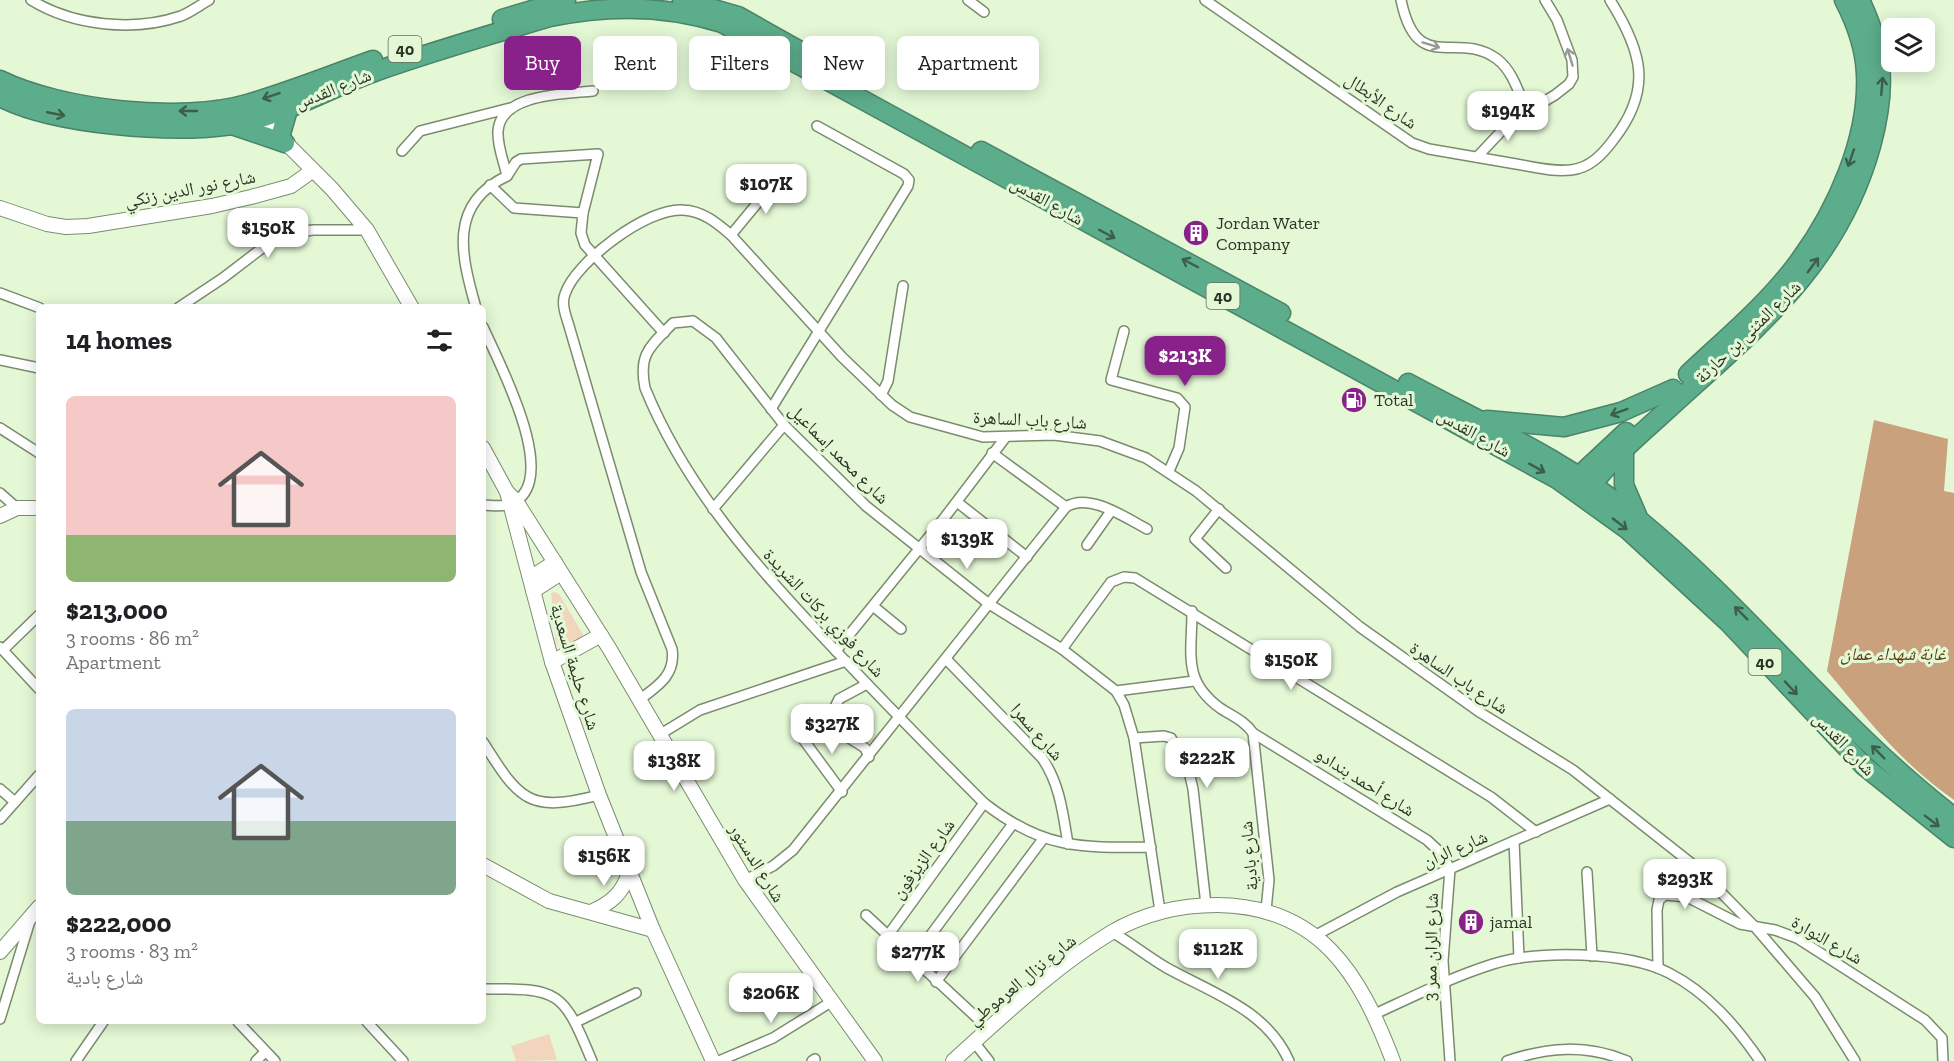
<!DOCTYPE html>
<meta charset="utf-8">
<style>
:root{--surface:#fff;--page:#f2f2f2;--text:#202124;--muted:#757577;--accent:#88228a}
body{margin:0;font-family:"Zilla Slab","Noto Naskh Arabic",serif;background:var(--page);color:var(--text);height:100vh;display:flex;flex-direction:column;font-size:22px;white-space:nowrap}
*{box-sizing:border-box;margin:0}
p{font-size:20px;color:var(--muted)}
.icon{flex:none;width:33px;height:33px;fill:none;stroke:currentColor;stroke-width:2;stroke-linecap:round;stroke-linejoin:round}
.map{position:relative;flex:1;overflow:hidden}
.details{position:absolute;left:36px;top:304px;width:450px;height:720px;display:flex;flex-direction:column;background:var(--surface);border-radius:9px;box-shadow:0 3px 15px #0003}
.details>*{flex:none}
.guide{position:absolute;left:504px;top:36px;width:570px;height:54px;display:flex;gap:12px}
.buttons{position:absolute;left:1881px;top:18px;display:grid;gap:12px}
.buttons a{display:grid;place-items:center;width:54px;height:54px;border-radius:9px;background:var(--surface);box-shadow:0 3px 15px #0003;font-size:30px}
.price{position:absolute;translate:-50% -51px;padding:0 14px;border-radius:12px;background:#fff;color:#222;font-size:20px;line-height:39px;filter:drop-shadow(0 2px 3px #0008)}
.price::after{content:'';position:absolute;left:50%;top:36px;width:18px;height:14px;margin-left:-9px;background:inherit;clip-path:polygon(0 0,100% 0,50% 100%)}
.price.selected{background:var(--accent);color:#fff}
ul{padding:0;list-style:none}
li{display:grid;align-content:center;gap:12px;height:318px;padding:0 30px}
li span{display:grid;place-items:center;height:186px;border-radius:9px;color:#555}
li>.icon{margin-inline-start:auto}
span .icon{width:108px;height:108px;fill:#fffc;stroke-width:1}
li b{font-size:26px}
h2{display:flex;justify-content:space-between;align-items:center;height:72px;padding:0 30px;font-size:26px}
.chip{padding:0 21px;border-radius:9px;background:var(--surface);box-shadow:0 3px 15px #0003;font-size:21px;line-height:54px}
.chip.selected{background:var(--accent);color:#fff}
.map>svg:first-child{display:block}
</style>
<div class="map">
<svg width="1954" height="1061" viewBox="0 0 1954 1061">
<rect width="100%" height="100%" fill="#e4f8d6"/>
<g fill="#f1d6bd">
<path d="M 555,592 L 559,594 L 585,638 L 561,650 L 556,641 L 551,593 Z"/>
<path d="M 549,1034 L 557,1060 L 516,1061 L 511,1046 Z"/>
</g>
<path fill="#c9a27d" d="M 1874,420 L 1948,439 L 1944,491 L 1954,493 L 1954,800 C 1900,762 1869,721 1827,671 Z"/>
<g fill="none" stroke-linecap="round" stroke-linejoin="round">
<g stroke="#7b8c6e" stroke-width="12">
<g id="street">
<path d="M 31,0 C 73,26 134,32 181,16 C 191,12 200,5 209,0"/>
<path d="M 968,0 L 984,12"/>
<path d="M 1205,0 L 1412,143 L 1429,149 C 1458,154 1487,159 1516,164 C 1534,167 1552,172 1571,170 C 1590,168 1603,154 1614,139 C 1653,89 1642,51 1610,0"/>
<path d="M 1401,0 C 1417,77 1456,29 1497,59 C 1513,71 1519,94 1527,112"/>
<path d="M 402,151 L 420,131 L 510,108"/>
<path d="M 1477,157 L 1510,122 L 1555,95 L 1569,84 L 1573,77 L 1572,60 L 1557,20 L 1545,0"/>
<path d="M 507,176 L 516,162 L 521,159 L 598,154 L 583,213"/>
<path d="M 490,185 L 514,208 L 583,213 L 581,233 L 585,245 L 664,333"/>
<path d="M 731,235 L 778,178"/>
<path d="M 0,293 L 40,308"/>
<path d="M 178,308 L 223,278 L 274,239 L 285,234 L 313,230 L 367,230"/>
<path d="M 476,308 C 461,255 448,204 507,176 C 504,162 497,146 498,131 C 501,93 566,94 593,91"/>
<path d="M 483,327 C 497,359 568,490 506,505 C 499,507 490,505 483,505"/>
<path d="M 1124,331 L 1111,380 L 1177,398 L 1185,407 L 1179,448 L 1169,471"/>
<path d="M 0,360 L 39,368"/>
<path d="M 881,395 L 888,381 L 903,286"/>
<path d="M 771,409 L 908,186 L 909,180 L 904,174 L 817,126"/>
<path d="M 0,428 L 39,453"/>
<path d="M 992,453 L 1066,507"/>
<path d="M 0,493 L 17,508"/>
<path d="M 957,502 L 1027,557"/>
<path d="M 713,509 L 784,425"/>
<path d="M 1219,509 L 1195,539 L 1226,568"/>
<path d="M 1087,545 L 1111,511"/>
<path d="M 873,606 L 901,629"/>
<path d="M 1192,611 C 1192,654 1182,680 1220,708 C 1232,716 1245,721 1253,733 L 1269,880 L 1266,910"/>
<path d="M 0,647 L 39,689"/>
<path d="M 1062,649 L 1111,582 L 1124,577 L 1135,578 L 1491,797 L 1536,832"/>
<path d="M 3,650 L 39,615"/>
<path d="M 836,651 L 945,517 L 1005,438"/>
<path d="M 946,659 L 1042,758 C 1060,784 1063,814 1068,844"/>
<path d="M 867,684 L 839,699 L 836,705 L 849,738 L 865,748 L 869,757"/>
<path d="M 1116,691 L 1194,681"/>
<path d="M 639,700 C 658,686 676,675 672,649 L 641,572 L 569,326 C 566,316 561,304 565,294 C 575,262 648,207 683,210 C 703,211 717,223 731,235 L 842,357 L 892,405 L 910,417 L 983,437 L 1054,435 L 1100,441 L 1146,458 L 1196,491 L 1360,627 L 1481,713 L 1573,770 L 1696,867 L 1755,927 L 1815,997 L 1855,1061"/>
<path d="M 1253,733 L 1427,840 L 1442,854 L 1450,869 L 1443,961 L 1450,1061"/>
<path d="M 659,735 L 700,710 L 846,661"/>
<path d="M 800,735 L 842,792"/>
<path d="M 1134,738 L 1164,736 L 1171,738 L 1189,772 L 1193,789 L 1206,905"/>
<path d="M 483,742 C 520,801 529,813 599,795"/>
<path d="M 0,789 L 15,802"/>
<path d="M 0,819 L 39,775"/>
<path d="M 1514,841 L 1519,958"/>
<path d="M 1151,847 C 1079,848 1043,849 984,803 C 934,753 884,702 835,650 C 760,570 687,491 645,388 C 638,353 651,346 673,323 L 693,321 L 716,338 L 784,425 L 866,506 L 989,604 L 1062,649 L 1116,691 L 1124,705 L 1134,738 L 1160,911"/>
<path d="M 1587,872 L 1592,956"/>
<path d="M 745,880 L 773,866 L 793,850 L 1066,507 C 1089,492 1126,518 1147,529"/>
<path d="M 866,915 L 989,1029"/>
<path d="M 1112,932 C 1131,943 1148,957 1167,968 C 1212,993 1267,1010 1289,1061"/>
<path d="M 889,934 L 984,803"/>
<path d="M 1316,935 L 1397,892 L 1610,799"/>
<path d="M 913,959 L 1012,825"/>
<path d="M 1658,968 L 1657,910 L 1659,900 L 1665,895 L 1687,897 L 1740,924 L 1775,930 L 1797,938 L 1925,1020 L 1942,1038 L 1943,1061"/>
<path d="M 936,982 L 1043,839"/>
<path d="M 483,989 C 560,988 563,991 592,1061"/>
<path d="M 1375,1014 C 1414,996 1452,977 1493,964 C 1538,950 1626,951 1669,973 C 1708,993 1736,1026 1760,1061"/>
<path d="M 0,1019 L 30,921"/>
<path d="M 238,1022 L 275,1061"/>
<path d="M 367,1022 L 403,1061"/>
<path d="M 576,1022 L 636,993"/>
<path d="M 974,1042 L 989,1061"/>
<path d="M 76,1061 L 103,1022"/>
<path d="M 256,1061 L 265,1052"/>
<path d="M 719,1061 L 773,1038 L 831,1002"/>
<path d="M 812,1061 L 815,1059"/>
<path d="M 1507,1061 C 1548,1047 1586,1044 1627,1061"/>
</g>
</g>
<g stroke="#7b8c6e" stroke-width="16">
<g id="secondary">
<path d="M 257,114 L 332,189 L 367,230 L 412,308"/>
<path d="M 0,208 L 47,224 L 66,227 L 88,226 L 212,206 L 251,197 L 291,186 L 312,171"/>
<path d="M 483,448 L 507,492 L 552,662 L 599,795 L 653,930 L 713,1061"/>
<path d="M 507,492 L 516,501 L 609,648 L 745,880 L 875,1061"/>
<path d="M 0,516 L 17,508 L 39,508"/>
<path d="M 530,578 L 555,562"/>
<path d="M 533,591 L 561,573"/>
<path d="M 552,662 L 601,635"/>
<path d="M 483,865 L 549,901 L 653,930"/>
<path d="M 591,912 C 611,903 622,894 629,873"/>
<path d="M 0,952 L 39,907"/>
<path d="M 953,1061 C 1003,1016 1054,967 1112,932 C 1145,913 1179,905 1217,905 C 1320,906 1360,974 1393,1061"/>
</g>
</g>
<g stroke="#4b8368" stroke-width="21">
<g id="highway">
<path d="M 682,0 L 738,16 L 825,65"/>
<path d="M 502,19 L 566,0"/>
<path d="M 0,80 C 61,110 182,123 247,104 C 289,92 331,75 373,60"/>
<path d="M 0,97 C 54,125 172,134 232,125 C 282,117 329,88 377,71 C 434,51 492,34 550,17 C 607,5 665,5 722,23 L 1557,479 L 1628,530 L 1729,623 L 1864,766 L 1954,838"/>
<path d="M 232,125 L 285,143"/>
<path d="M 280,137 L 289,106"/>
<path d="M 981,151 L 1281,313"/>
<path d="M 1688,374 C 1726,338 1769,303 1800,260 C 1837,209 1869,138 1866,74 C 1865,48 1856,23 1844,0"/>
<path d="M 1408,383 C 1486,425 1568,461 1638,519 C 1750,611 1839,729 1954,817"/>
<path d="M 1487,420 L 1564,427 L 1621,412 L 1673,389"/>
<path d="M 1624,449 L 1624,485 L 1637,515"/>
<path d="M 1575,485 L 1580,475 L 1626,432"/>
<path d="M 1586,493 C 1608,462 1637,437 1665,412 C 1754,330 1837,268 1871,146 C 1886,91 1885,52 1860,0"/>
</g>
</g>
<use href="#street" stroke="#fff" stroke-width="9"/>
<use href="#secondary" stroke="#fff" stroke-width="14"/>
<use href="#highway" stroke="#5cad8b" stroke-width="18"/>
</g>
<defs><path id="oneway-shaft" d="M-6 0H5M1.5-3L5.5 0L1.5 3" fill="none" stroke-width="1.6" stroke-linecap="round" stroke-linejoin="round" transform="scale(1.5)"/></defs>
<g stroke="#969a93">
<use href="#oneway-shaft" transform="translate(1431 45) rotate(17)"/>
<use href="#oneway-shaft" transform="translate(1570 57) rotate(-107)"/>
</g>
<g stroke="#3d5e4a">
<use href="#oneway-shaft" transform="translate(1882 86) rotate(-85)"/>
<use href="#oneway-shaft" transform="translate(271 96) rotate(161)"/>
<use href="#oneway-shaft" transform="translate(188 111) rotate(-180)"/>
<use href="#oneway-shaft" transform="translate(56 114) rotate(11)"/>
<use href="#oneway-shaft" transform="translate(1851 158) rotate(109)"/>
<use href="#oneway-shaft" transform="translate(1107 234) rotate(28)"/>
<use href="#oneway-shaft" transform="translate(1190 263) rotate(-152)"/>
<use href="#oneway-shaft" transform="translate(1813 265) rotate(-54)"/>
<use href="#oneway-shaft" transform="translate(1619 412) rotate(160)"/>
<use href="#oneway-shaft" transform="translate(1537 468) rotate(29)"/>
<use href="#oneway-shaft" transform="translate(1620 524) rotate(38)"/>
<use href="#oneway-shaft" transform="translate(1741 613) rotate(-135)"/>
<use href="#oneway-shaft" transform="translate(1791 688) rotate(47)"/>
<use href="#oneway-shaft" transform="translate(1878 752) rotate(-135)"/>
<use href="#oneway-shaft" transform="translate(1932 821) rotate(37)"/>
</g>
<defs>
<g id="building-disc" transform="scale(1.35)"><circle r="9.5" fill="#88228a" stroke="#e4f8d6"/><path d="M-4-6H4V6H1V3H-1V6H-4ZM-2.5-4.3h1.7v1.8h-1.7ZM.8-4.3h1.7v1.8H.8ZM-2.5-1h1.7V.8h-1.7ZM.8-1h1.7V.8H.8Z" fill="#fff"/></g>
<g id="fuel-disc" transform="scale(1.35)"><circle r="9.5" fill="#88228a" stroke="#e4f8d6"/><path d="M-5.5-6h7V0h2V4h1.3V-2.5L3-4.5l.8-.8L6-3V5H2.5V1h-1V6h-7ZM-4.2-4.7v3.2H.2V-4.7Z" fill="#fff"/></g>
</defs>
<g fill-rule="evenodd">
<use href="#building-disc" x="1196" y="233"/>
<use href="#fuel-disc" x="1354" y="400"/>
<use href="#building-disc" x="1471" y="922"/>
</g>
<g text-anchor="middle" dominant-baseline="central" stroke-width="6" stroke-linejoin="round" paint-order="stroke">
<g fill="#e4f8d6" stroke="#636f5c" stroke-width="1.5">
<rect x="388.5" y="36" width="33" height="26" rx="4.5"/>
<rect x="1206.5" y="283" width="33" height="26" rx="4.5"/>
<rect x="1748.5" y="649" width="33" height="26" rx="4.5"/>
</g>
<g font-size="16" font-weight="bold" fill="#2c3427">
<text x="405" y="49">40</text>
<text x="1223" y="296">40</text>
<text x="1765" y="662">40</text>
</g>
<g font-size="18" fill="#2c3427" stroke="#e4f8d6">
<text transform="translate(333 89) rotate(-22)">شارع القدس</text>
<text transform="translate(1381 101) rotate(35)">شارع الأبطال</text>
<text transform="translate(190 189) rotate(-11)">شارع نور الدين زنكي</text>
<text transform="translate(1047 201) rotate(29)">شارع القدس</text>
<text transform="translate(1748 332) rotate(-44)">شارع المثنى بن حارثة</text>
<text transform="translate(1030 420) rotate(3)">شارع باب الساهرة</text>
<text transform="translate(1474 433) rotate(29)">شارع القدس</text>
<text transform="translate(839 454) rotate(45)">شارع محمد إسماعيل</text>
<text transform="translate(824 613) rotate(47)">شارع فوزي بركات الشريدة</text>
<text transform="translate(575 667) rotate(73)">شارع حليمة السعدية</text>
<text transform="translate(1459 678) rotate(34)">شارع باب الساهرة</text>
<text transform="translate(1037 732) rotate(49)">شارع سمرا</text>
<text transform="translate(1844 744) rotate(46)">شارع القدس</text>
<text transform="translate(1365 782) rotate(32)">شارع أحمد بندادو</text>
<text transform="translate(1455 849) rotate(-23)">شارع الران</text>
<text transform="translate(1249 856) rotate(-95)">شارع بادية</text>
<text transform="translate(923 859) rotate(-54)">شارع الزيزفون</text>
<text transform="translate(757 863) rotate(58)">شارع الدستور</text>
<text transform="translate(1827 940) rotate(30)">شارع النوارة</text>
<text transform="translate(1431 947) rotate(-89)">شارع الران ممر 3</text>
<text transform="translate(1022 980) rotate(-39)">شارع نزال العرموطي</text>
</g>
<g font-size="18" fill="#2c3427" stroke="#e4f8d6" text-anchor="start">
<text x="1216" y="223">Jordan Water<tspan x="1216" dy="21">Company</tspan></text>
<text x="1374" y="400">Total</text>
<text x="1490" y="922">jamal</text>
</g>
<g font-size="18" font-style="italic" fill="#613b0e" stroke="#e4f8d6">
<text x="1893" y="654">غابة شهداء عمان</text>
</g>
</g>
</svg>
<div class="buttons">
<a><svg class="icon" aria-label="layers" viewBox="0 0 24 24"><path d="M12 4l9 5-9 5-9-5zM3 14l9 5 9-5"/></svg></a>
</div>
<b class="price" style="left:1508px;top:142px">$194K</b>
<b class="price" style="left:766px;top:215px">$107K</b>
<b class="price" style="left:268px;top:259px">$150K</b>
<b class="price selected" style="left:1185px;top:387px">$213K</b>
<b class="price" style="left:967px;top:570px">$139K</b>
<b class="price" style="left:1291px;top:691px">$150K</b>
<b class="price" style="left:832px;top:755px">$327K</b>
<b class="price" style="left:1207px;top:789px">$222K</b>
<b class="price" style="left:674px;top:792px">$138K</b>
<b class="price" style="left:604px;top:887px">$156K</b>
<b class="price" style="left:1685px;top:910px">$293K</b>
<b class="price" style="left:1218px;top:980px">$112K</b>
<b class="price" style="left:918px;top:983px">$277K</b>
<b class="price" style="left:771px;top:1024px">$206K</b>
<div class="guide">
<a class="chip selected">Buy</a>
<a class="chip">Rent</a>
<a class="chip">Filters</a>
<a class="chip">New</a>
<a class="chip">Apartment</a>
</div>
<section class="details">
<h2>14 homes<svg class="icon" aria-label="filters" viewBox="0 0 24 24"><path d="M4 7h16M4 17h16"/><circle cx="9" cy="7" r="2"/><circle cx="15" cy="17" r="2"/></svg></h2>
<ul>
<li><span style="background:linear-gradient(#f6c9c9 75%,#8fb573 0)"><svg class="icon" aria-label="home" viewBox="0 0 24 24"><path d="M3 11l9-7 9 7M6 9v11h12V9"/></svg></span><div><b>$213,000</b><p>3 rooms · 86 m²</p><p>Apartment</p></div></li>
<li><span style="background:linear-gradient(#c9d6e8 60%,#7fa58c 0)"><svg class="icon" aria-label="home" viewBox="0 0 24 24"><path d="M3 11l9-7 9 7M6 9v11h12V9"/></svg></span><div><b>$222,000</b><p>3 rooms · 83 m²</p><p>شارع بادية</p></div></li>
</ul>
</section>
</div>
